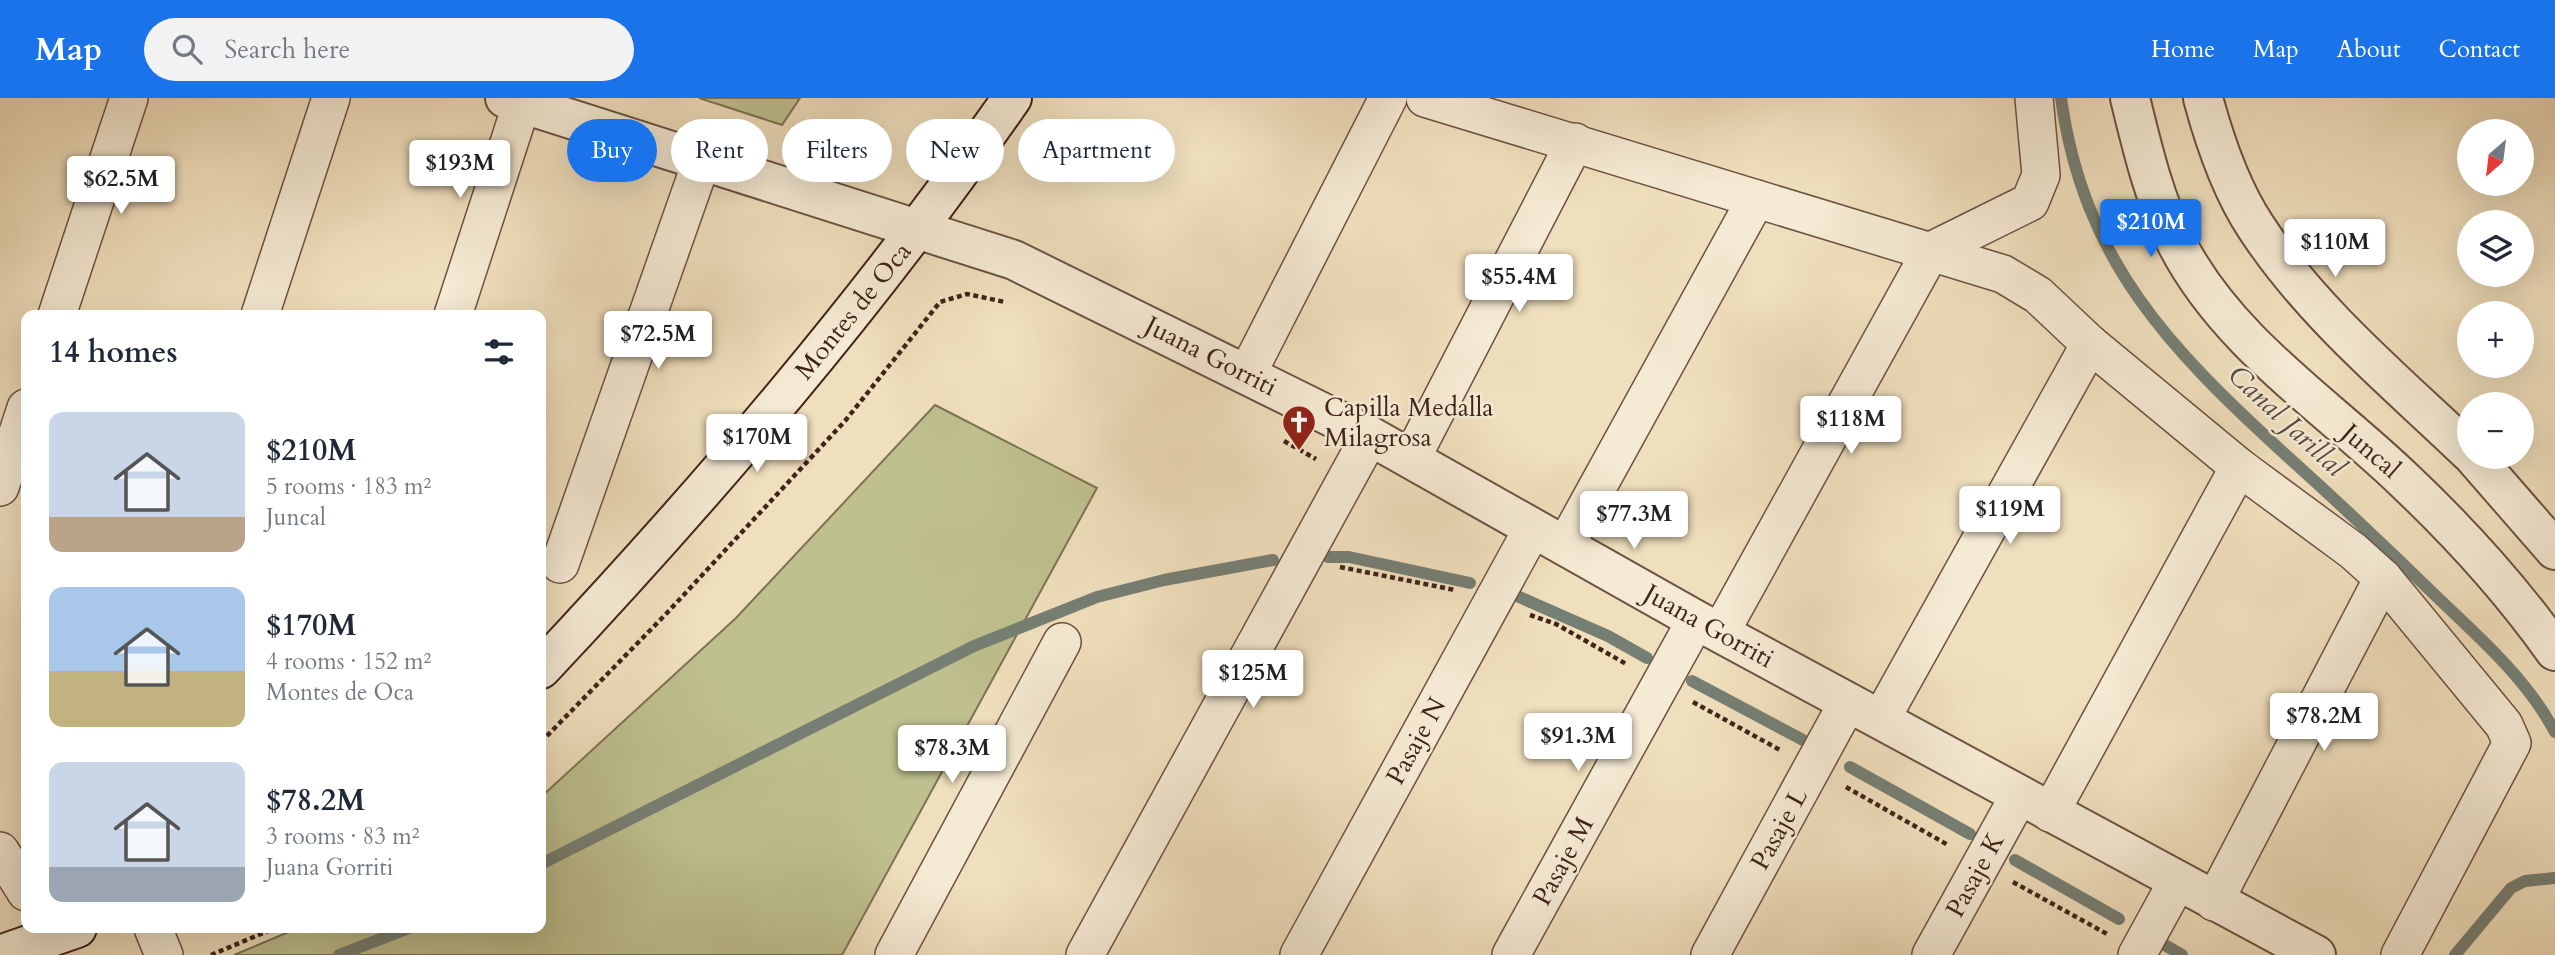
<!DOCTYPE html>
<meta charset="utf-8">
<style>
:root{--surface:#fff;--page:#f2f2f3;--text:#1f2937;--muted:#747a83;--accent:#1a73e8}
body{margin:0;font-family:Cardo,serif;background:var(--page);color:var(--text);height:100vh;display:flex;flex-direction:column;font-size:26px;white-space:nowrap}
*{box-sizing:border-box;margin:0}
p{font-size:23px;color:var(--muted)}
.icon{flex:none;width:38px;height:38px;fill:none;stroke:currentColor;stroke-width:2;stroke-linecap:round;stroke-linejoin:round}
.map{position:relative;flex:1;overflow:hidden}
.panel{position:absolute;left:21px;top:212px;width:525px;height:623px;display:flex;flex-direction:column;background:var(--surface);border-radius:14px;box-shadow:0 7px 28px #0002}
.panel>*{flex:none}
.top-card{position:absolute;left:567px;top:21px;width:665px;height:63px;display:flex;gap:14px}
.needle{width:46px;rotate:208deg}
.controls{position:absolute;left:2457px;top:21px;display:grid;gap:14px}
.controls a{display:grid;place-items:center;width:77px;height:77px;border-radius:50%;background:var(--surface);box-shadow:0 7px 28px #0002;font-size:35px}
.price{position:absolute;translate:-50% -60px;padding:0 16px;border-radius:7px;background:#fff;color:#222;font-size:23px;line-height:46px;filter:drop-shadow(0 2px 4px #0008)}
.price::after{content:'';position:absolute;left:50%;top:42px;width:21px;height:16px;margin-left:-10px;background:inherit;clip-path:polygon(0 0,100% 0,50% 100%)}
.price.current{background:var(--accent);color:#fff}
ul{padding:0;list-style:none}
li{display:flex;align-items:center;gap:21px;height:175px;padding:0 28px}
li span{display:grid;place-items:center;flex:none;width:196px;height:140px;border-radius:14px;color:#555}
li>.icon{margin-inline-start:auto}
span .icon{width:84px;height:84px;fill:#fffc;stroke-width:1}
li b{font-size:30px}
h2{display:flex;justify-content:space-between;align-items:center;height:84px;padding:0 28px;font-size:30px}
.pill{padding:0 24px;border-radius:32px;background:var(--surface);box-shadow:0 7px 28px #0002;font-size:24px;line-height:63px}
.pill.current{background:var(--accent);color:#fff}
header{display:flex;align-items:center;gap:42px;box-sizing:border-box;height:98px;padding:0 35px;background:var(--accent);color:#fff}
header strong{font-size:33px}
nav{display:flex;gap:38px;margin-inline-start:auto;font-size:24px}
.search{width:490px;height:63px;background:var(--page);display:flex;align-items:center;gap:18px;box-sizing:border-box;padding:0 24px;border-radius:38px;color:var(--muted);font-size:26px}
.map>svg:first-child{display:block}
</style>
<header>
<strong>Map</strong>
<div class="search"><svg class="icon" aria-label="search" viewBox="0 0 24 24"><circle cx="10" cy="10" r="6"/><path d="M15 15l6 6"/></svg>Search here</div>
<nav><a>Home</a><a>Map</a><a>About</a><a>Contact</a></nav>
</header>
<div class="map">
<svg width="2555" height="857" viewBox="0 0 2555 857">
<rect width="100%" height="100%" fill="#f0dfbd"/>
<filter id="stains"><feTurbulence type="fractalNoise" baseFrequency=".00286" numOctaves="4"/><feColorMatrix values="0 0 0 0 .2 0 0 0 0 .09 0 0 0 0 .02 0 0 0 .5 -.17"/></filter>
<radialGradient id="worn" r=".72"><stop offset=".6" stop-color="#630" stop-opacity="0"/><stop offset="1" stop-color="#630" stop-opacity=".3"/></radialGradient>
<g fill="#bec08e" stroke="#7f7254" stroke-width="2">
<path d="M 699,0 L 800,0 L 782,27 Z"/>
<path d="M 935,307 L 1097,390 L 842,857 L 234,857 L 298,830 L 541,830 L 541,699 L 736,520 Z"/>
</g>
<g fill="none" stroke-linecap="round" stroke-linejoin="round">
<g stroke="#767f74" stroke-width="12">
<path d="M 2061,0 C 2084,164 2170,251 2287,358 C 2338,404 2388,451 2437,499 C 2480,540 2527,581 2555,634"/>
<path d="M 1328,459 L 1349,459 L 1470,485"/>
<path d="M 1517,498 L 1608,538 L 1647,560"/>
<path d="M 1692,583 L 1803,642"/>
<path d="M 1850,669 L 1970,736"/>
<path d="M 2015,762 L 2119,821"/>
<path d="M 541,766 L 974,548 L 1097,499 L 1164,482 L 1273,462"/>
<path d="M 2163,846 L 2182,857"/>
<path d="M 339,857 L 409,830"/>
<path d="M 2455,857 L 2511,790 L 2525,783 L 2555,780"/>
</g>
<g stroke="#6c5242" stroke-width="40">
<g id="minor">
<path d="M 1425,0 L 2003,176 L 2038,197 L 2090,246 L 2239,369 L 2353,453 L 2383,480 L 2504,627 L 2512,645 L 2400,857"/>
<path d="M 57,217 L 129,0"/>
<path d="M 260,217 L 331,0"/>
<path d="M 453,217 L 522,5"/>
<path d="M 1247,276 L 1388,0"/>
<path d="M 1411,361 L 1575,44"/>
<path d="M 0,389 L 26,310"/>
<path d="M 1565,448 L 1756,101"/>
<path d="M 560,466 L 702,62"/>
<path d="M 1720,535 L 1931,153 L 2030,104 L 2041,77 L 2034,0"/>
<path d="M 1881,621 L 2090,246"/>
<path d="M 2050,715 L 2239,369"/>
<path d="M 0,753 L 26,794"/>
<path d="M 2214,804 L 2383,480"/>
<path d="M 153,830 L 164,857"/>
<path d="M 894,857 L 1062,544"/>
<path d="M 1085,857 L 1370,338"/>
<path d="M 1299,857 L 1533,430"/>
<path d="M 1511,857 L 1696,522"/>
<path d="M 1710,857 L 1848,604"/>
<path d="M 1931,857 L 2019,698"/>
<path d="M 2137,857 L 2177,784"/>
</g>
</g>
<g stroke="#6c5242" stroke-width="42">
<g id="tertiary">
<path d="M 505,0 L 1014,162 L 1370,338 L 1696,522 L 2316,857"/>
<path d="M 2130,0 C 2142,49 2154,101 2177,146 C 2228,245 2326,307 2404,382 C 2459,434 2511,491 2555,553"/>
<path d="M 2203,0 C 2214,41 2232,93 2256,129 C 2312,215 2395,283 2469,354"/>
<path d="M 2474,359 L 2555,452"/>
</g>
</g>
<g stroke="#402319" stroke-width="42">
<g id="secondary">
<path d="M 541,571 C 710,391 871,203 1012,0"/>
<path d="M 0,857 L 77,830"/>
</g>
</g>
<g stroke="#402319" stroke-width="4.5" stroke-dasharray="5 3.5" stroke-linecap="butt">
<path d="M 1284,343 L 1316,361"/>
<path d="M 1340,469 L 1455,492"/>
<path d="M 1530,517 L 1556,526 L 1628,567"/>
<path d="M 1693,604 L 1780,652"/>
<path d="M 541,644 L 666,516 L 845,323 L 940,204 L 967,196 L 1005,204"/>
<path d="M 1846,689 L 1948,747"/>
<path d="M 2013,784 L 2107,836"/>
<path d="M 211,857 L 275,830"/>
</g>
<use href="#minor" stroke="#f5ead4" stroke-width="37"/>
<use href="#tertiary" stroke="#f5ead4" stroke-width="38"/>
<use href="#secondary" stroke="#f5ead4" stroke-width="38"/>
</g>
<defs>
<g id="church-pin" transform="scale(1.75)"><path d="M0 17L-7.5 6A9.5 9.5 0 1 1 7.5 6Z" fill="#8f2418" stroke="#f5ead4"/><path d="M-1.2-6h2.4v3.5h3.3v2.4h-3.3V6h-2.4V-.1h-3.3v-2.4h3.3Z" fill="#fff"/></g>
</defs>
<g fill-rule="evenodd">
<use href="#church-pin" x="1299" y="324"/>
</g>
<g text-anchor="middle" dominant-baseline="central" stroke-width="5" stroke-linejoin="round" paint-order="stroke">
<g font-size="26" fill="#402319" stroke="#f5ead4">
<text transform="translate(853 213) rotate(-51)">Montes de Oca</text>
<text transform="translate(1211 258) rotate(27)">Juana Gorriti</text>
<text transform="translate(2371 353) rotate(41)">Juncal</text>
<text transform="translate(1709 528) rotate(29)">Juana Gorriti</text>
<text transform="translate(1416 643) rotate(-61)">Pasaje N</text>
<text transform="translate(1779 731) rotate(-61)">Pasaje L</text>
<text transform="translate(1563 763) rotate(-61)">Pasaje M</text>
<text transform="translate(1975 777) rotate(-61)">Pasaje K</text>
</g>
<g font-size="26" fill="#402319" stroke="#f5ead4" text-anchor="start">
<text x="1324" y="309">Capilla Medalla<tspan x="1324" dy="30">Milagrosa</tspan></text>
</g>
<g font-size="28" font-style="italic" fill="#564a3f" stroke="#f5ead4">
<text transform="translate(2287 323) rotate(43)">Canal Jarillal</text>
</g>
</g>
<rect width="100%" height="100%" filter="url(#stains)"/>
<rect width="100%" height="100%" fill="url(#worn)"/>
</svg>
<div class="controls">
<a><svg class="needle" viewBox="-14 -14 28 28"><path d="M0-13l5 13h-10z" fill="#e53935"/><path d="M0 13l5-13h-10z" fill="#747a83"/></svg></a>
<a><svg class="icon" aria-label="layers" viewBox="0 0 24 24"><path d="M12 4l9 5-9 5-9-5zM3 14l9 5 9-5"/></svg></a>
<a>+</a>
<a>−</a>
</div>
<b class="price" style="left:460px;top:102px">$193M</b>
<b class="price" style="left:121px;top:118px">$62.5M</b>
<b class="price current" style="left:2151px;top:161px">$210M</b>
<b class="price" style="left:2335px;top:181px">$110M</b>
<b class="price" style="left:1519px;top:216px">$55.4M</b>
<b class="price" style="left:658px;top:273px">$72.5M</b>
<b class="price" style="left:1851px;top:358px">$118M</b>
<b class="price" style="left:757px;top:376px">$170M</b>
<b class="price" style="left:2010px;top:448px">$119M</b>
<b class="price" style="left:1634px;top:453px">$77.3M</b>
<b class="price" style="left:1253px;top:612px">$125M</b>
<b class="price" style="left:2324px;top:655px">$78.2M</b>
<b class="price" style="left:1578px;top:675px">$91.3M</b>
<b class="price" style="left:952px;top:687px">$78.3M</b>
<div class="top-card">
<a class="pill current">Buy</a>
<a class="pill">Rent</a>
<a class="pill">Filters</a>
<a class="pill">New</a>
<a class="pill">Apartment</a>
</div>
<section class="panel">
<h2>14 homes<svg class="icon" aria-label="filters" viewBox="0 0 24 24"><path d="M4 7h16M4 17h16"/><circle cx="9" cy="7" r="2"/><circle cx="15" cy="17" r="2"/></svg></h2>
<ul>
<li><span style="background:linear-gradient(#c9d6e8 75%,#b9a48a 0)"><svg class="icon" aria-label="home" viewBox="0 0 24 24"><path d="M3 11l9-7 9 7M6 9v11h12V9"/></svg></span><div><b>$210M</b><p>5 rooms · 183 m²</p><p>Juncal</p></div></li>
<li><span style="background:linear-gradient(#a9c7e8 60%,#c2b280 0)"><svg class="icon" aria-label="home" viewBox="0 0 24 24"><path d="M3 11l9-7 9 7M6 9v11h12V9"/></svg></span><div><b>$170M</b><p>4 rooms · 152 m²</p><p>Montes de Oca</p></div></li>
<li><span style="background:linear-gradient(#c9d6e8 75%,#9aa5b1 0)"><svg class="icon" aria-label="home" viewBox="0 0 24 24"><path d="M3 11l9-7 9 7M6 9v11h12V9"/></svg></span><div><b>$78.2M</b><p>3 rooms · 83 m²</p><p>Juana Gorriti</p></div></li>
</ul>
</section>
</div>
